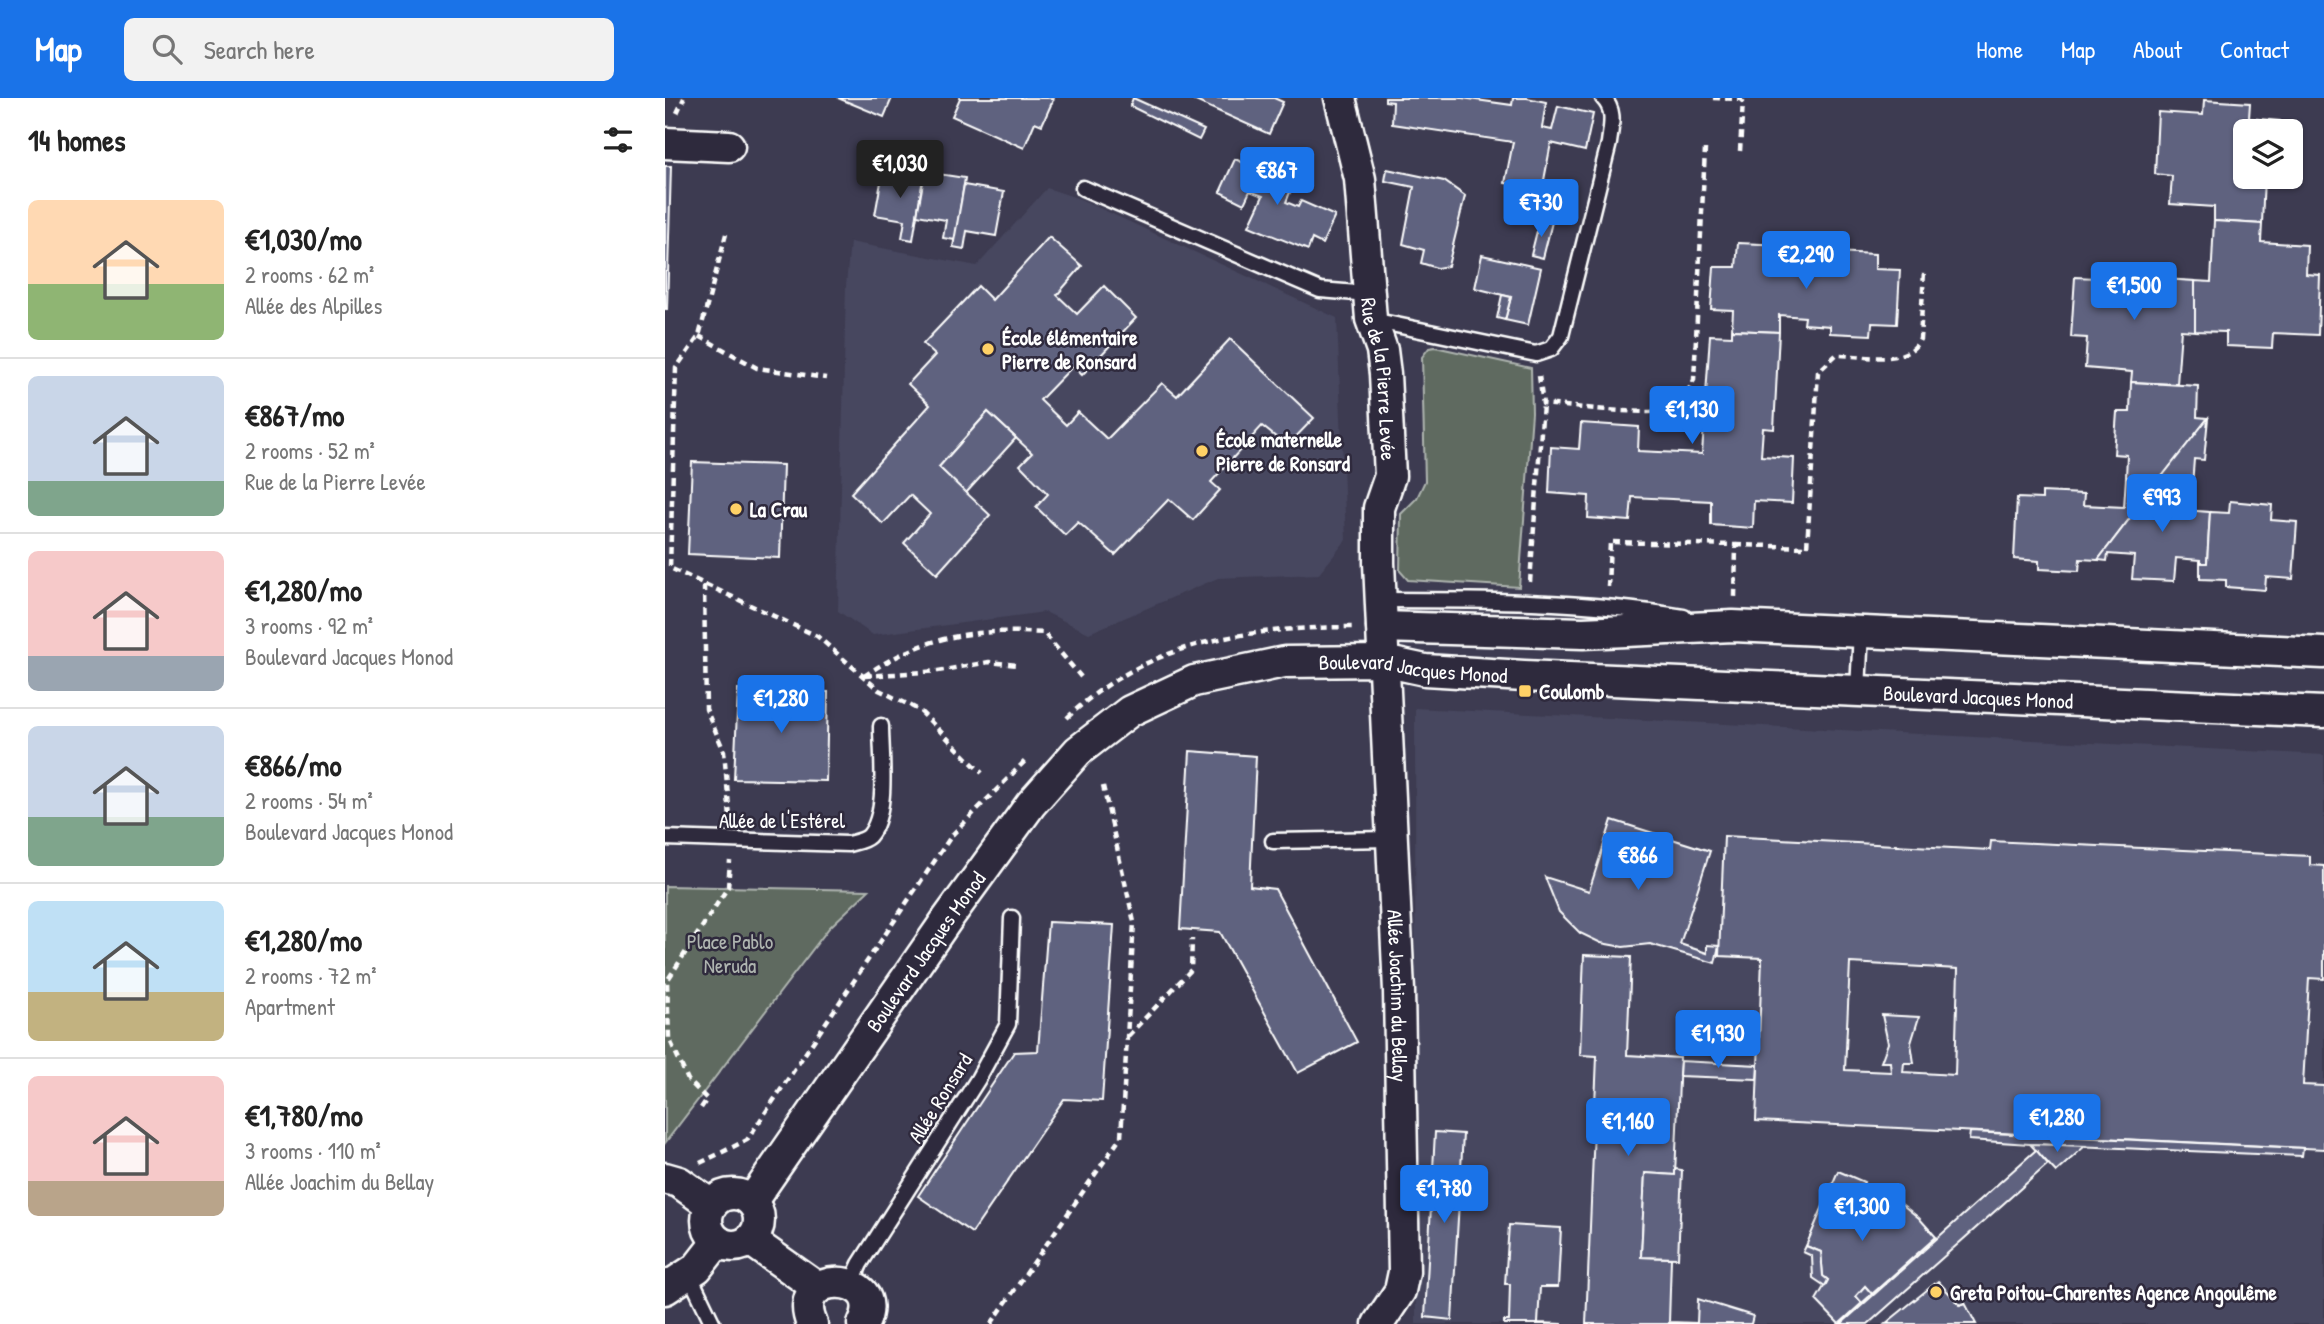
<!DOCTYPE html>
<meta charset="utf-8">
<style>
:root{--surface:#fff;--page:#f2f2f2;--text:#222;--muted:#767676;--line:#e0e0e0;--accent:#1a73e8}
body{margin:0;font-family:"Patrick Hand",sans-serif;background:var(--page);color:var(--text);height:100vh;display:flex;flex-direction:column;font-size:26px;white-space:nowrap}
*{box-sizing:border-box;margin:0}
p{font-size:23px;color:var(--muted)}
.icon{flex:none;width:38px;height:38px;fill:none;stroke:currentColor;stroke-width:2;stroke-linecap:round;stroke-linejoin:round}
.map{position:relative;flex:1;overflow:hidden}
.drawer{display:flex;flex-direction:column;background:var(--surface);width:665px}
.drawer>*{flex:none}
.fabs{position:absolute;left:1568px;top:21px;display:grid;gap:14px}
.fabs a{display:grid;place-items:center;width:70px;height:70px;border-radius:10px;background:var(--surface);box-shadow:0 2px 5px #0004;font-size:35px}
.price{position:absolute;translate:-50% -60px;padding:0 16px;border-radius:7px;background:var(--accent);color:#fff;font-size:23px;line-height:46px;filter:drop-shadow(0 2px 4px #0008)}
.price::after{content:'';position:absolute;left:50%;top:42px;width:21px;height:16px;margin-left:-10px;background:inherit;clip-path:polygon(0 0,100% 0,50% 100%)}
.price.selected{background:#222;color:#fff}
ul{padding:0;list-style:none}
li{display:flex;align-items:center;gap:21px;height:175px;padding:0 28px}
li+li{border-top:2px solid var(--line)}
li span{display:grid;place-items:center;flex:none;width:196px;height:140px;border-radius:10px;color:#555}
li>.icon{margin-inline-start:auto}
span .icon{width:84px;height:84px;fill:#fffc;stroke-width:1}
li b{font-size:30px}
h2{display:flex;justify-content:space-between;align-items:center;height:84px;padding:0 28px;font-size:30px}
header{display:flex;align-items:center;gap:42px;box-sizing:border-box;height:98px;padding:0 35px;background:var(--accent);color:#fff}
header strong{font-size:33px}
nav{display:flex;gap:38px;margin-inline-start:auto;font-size:24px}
.search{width:490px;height:63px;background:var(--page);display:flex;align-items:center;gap:18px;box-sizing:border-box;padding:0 24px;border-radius:10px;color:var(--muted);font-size:26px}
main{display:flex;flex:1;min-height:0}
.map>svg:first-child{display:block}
</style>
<header>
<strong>Map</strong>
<div class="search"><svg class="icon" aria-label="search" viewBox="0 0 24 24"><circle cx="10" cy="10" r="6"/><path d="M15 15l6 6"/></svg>Search here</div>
<nav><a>Home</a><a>Map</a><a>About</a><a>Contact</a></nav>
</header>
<main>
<section class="drawer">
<h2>14 homes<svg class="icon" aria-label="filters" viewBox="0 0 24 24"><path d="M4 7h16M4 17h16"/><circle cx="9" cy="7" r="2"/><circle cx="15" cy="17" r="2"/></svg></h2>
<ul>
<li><span style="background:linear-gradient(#ffd9b3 60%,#8fb573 0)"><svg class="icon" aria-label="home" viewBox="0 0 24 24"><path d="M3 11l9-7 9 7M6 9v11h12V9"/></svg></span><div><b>€1,030/mo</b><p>2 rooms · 62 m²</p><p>Allée des Alpilles</p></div></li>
<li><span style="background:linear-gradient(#c9d6e8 75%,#7fa58c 0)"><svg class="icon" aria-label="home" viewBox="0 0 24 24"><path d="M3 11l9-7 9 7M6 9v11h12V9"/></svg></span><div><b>€867/mo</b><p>2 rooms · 52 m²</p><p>Rue de la Pierre Levée</p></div></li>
<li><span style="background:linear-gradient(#f6c9c9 75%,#9aa5b1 0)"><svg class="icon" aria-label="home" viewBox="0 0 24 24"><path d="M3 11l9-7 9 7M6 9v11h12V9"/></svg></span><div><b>€1,280/mo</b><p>3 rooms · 92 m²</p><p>Boulevard Jacques Monod</p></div></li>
<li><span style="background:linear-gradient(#c9d6e8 65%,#7fa58c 0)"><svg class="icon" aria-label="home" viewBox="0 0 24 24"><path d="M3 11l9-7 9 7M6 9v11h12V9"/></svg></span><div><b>€866/mo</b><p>2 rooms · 54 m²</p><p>Boulevard Jacques Monod</p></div></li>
<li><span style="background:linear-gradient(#bfe0f5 65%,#c2b280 0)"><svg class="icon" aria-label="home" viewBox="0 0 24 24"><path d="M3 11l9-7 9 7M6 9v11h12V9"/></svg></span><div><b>€1,280/mo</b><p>2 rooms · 72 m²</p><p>Apartment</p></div></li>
<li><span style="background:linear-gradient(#f6c9c9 75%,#b9a48a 0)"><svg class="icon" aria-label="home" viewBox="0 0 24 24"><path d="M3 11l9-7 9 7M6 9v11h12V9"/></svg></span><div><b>€1,780/mo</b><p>3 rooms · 110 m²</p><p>Allée Joachim du Bellay</p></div></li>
</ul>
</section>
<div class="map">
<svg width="1659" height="1226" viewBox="0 0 1659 1226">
<rect width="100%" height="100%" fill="#3d3b51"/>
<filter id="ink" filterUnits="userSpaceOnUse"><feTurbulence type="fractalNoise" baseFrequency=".0143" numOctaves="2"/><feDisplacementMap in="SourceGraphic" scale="14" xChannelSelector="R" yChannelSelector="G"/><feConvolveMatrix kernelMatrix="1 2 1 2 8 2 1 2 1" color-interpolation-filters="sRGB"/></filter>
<g filter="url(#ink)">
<g fill="#47475f">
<path d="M 382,90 L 415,101 L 672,220 L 681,442 L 654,476 L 553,480 L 424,535 L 380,514 L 208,537 L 173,513 L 181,187 L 185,144 L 312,168 Z"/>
<path d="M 750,610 L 1659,657 L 1659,1226 L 751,1226 Z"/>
</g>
<g fill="#5f6b60" stroke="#afb5b0" stroke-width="2">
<path d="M 770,249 L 866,270 L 867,315 L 854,489 L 743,482 L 735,473 L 736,416 L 752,400 L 760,383 L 757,259 L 764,250 Z"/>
<path d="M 0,788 L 204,792 L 164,830 L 0,1045 Z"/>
</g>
<g fill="#5f627f" stroke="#fff" stroke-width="2" fill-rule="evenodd">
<path d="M 173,0 L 227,0 L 219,19 Z"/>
<path d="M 295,0 L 389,0 L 377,27 L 370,24 L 359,50 L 287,18 Z"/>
<path d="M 468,0 L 539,32 L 534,42 L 465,8 Z"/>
<path d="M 524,0 L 609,0 L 618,4 L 604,36 Z"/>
<path d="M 720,0 L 797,0 L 847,7 L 848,0 L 862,0 L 881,4 L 877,30 L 887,32 L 893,8 L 928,16 L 920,53 L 886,45 L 877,93 L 840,85 L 848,44 L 727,26 L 728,4 L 720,3 Z"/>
<path d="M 1539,2 L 1585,5 L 1584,20 L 1615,23 L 1614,33 L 1580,33 L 1580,79 L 1599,79 L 1597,126 L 1549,123 L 1549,109 L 1505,106 L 1507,78 L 1490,76 L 1493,14 L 1538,17 Z"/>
<path d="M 570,61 L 628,87 L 621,104 L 633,109 L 636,103 L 670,118 L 657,146 L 647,141 L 643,152 L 584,128 L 598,98 L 585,93 L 579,106 L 555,94 Z"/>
<path d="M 0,68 L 6,68 L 2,211 L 0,211 Z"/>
<path d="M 722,71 L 779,83 L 800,98 L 783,168 L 772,170 L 756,165 L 759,152 L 738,146 L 749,89 L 720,83 Z"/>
<path d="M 218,73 L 258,80 L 248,142 L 237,140 L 240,122 L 210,117 Z"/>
<path d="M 260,74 L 300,80 L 290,142 L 278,140 L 281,122 L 252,117 Z"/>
<path d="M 299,87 L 339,94 L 331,138 L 302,133 L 299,151 L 288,149 Z"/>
<path d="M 875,121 L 887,124 L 878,160 L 866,157 Z"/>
<path d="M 1549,123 L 1597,126 L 1596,144 L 1642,147 L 1641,176 L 1655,177 L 1653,237 L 1608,235 L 1607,250 L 1561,248 L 1561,234 L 1530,233 L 1530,183 L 1546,184 Z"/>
<path d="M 384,139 L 417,168 L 392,197 L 412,216 L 439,188 L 471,220 L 417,277 L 408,268 L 375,302 L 401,327 L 413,314 L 442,341 L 497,285 L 512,298 L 565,241 L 649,320 L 622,348 L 597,328 L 546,384 L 555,392 L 528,422 L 504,401 L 450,457 L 413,424 L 400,437 L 371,409 L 383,396 L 355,367 L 367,355 L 323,314 L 274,369 L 325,417 L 272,476 L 239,445 L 265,416 L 245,397 L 218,426 L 186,395 L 265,307 L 243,286 L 270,257 L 258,246 L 313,188 L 327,202 Z"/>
<path d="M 1073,145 L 1119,147 L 1118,161 L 1169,163 L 1170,154 L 1210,156 L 1210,171 L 1235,172 L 1232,226 L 1207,225 L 1206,237 L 1165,235 L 1165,228 L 1139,226 L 1140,219 L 1114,217 L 1114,234 L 1067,232 L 1068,212 L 1046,211 L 1049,169 L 1071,169 Z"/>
<path d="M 817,157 L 876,170 L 863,227 L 840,222 L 846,199 L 810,190 Z"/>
<path d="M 1455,168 L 1500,170 L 1499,181 L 1530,183 L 1530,233 L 1516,232 L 1512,286 L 1466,284 L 1467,274 L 1420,270 L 1422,240 L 1406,239 L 1410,179 L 1454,181 Z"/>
<path d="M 837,197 L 846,199 L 840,222 L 832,220 Z"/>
<path d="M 1067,232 L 1114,234 L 1109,331 L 1098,330 L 1096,358 L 1129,360 L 1127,405 L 1089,403 L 1088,430 L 1046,427 L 1046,403 L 967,399 L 965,423 L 923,420 L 924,398 L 884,395 L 886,349 L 914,351 L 916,325 L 974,329 L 973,353 L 1037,356 L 1045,237 L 1067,238 Z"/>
<path d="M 1466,284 L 1533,288 L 1532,319 L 1543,320 L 1495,381 L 1461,379 L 1462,357 L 1449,356 L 1452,314 L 1465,314 Z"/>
<path d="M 323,314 L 351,340 L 301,395 L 274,369 Z"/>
<path d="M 1543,320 L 1539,362 L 1529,361 L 1527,388 L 1523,387 L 1524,382 L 1495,381 Z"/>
<path d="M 27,364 L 118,367 L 115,460 L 23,456 Z"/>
<path d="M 1461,379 L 1495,381 L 1433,462 L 1415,461 L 1414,473 L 1374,471 L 1374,463 L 1349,461 L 1352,400 L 1377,401 L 1377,394 L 1419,396 L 1418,407 L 1459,409 Z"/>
<path d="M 1495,381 L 1524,382 L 1523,387 L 1519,387 L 1518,412 L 1545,414 L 1542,465 L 1535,465 L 1535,462 L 1511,460 L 1509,483 L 1467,481 L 1469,458 L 1443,456 L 1442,463 L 1433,462 Z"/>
<path d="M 1565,403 L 1607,407 L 1606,422 L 1632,424 L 1628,481 L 1601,479 L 1600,492 L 1561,489 L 1561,482 L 1535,481 L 1535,465 L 1542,465 L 1545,414 L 1564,415 Z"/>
<path d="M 73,591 L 163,594 L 161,683 L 69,681 Z"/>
<path d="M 525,653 L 591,658 L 585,788 L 610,791 L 692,944 L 633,975 L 555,834 L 515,831 Z"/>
<path d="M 947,722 L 1045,753 L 1015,846 L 1042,855 L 1042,847 L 1054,848 L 1050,865 L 985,846 L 958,849 L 936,845 L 915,835 L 894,814 L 880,779 L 924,793 Z"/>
<path d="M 1059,738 L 1325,752 L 1326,743 L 1645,758 L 1645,767 L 1659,768 L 1659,881 L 1644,880 L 1638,987 L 1659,988 L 1659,1051 L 1091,1023 L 1097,860 L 1054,858 ZM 1185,865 L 1293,871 L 1290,977 L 1238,974 L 1239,965 L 1249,965 L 1246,945 L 1254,919 L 1217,917 L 1223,945 L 1216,964 L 1225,964 L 1226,974 L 1180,972 Z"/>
<path d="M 383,824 L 449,827 L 437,1003 L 399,1001 L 307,1135 L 253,1098 L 349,954 L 373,953 Z"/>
<path d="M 919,857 L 966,859 L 962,957 L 1015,960 L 1010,1077 L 980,1075 L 976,1159 L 1006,1160 L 1004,1224 L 1032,1225 L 1033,1201 L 1088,1218 L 1086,1226 L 921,1226 L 932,958 L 915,957 Z"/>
<path d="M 1015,963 L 1093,967 L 1092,981 L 1014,978 Z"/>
<path d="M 770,1034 L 798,1036 L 787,1222 L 760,1219 Z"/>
<path d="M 1305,1034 L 1638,1050 L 1637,1058 L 1365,1046 L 1304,1042 Z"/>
<path d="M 1365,1046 L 1420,1048 L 1391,1074 Z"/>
<path d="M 1371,1052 L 1383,1066 L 1203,1226 L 1176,1226 Z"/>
<path d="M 1010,1071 L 1017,1072 L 1013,1160 L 976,1159 L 980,1075 L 1010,1077 Z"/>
<path d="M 1173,1073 L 1199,1084 L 1196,1091 L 1213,1098 L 1216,1091 L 1220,1093 L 1254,1120 L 1271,1139 L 1207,1196 L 1200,1188 L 1191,1198 L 1197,1205 L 1174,1226 L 1151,1202 L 1163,1182 L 1158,1178 L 1156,1154 L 1141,1148 Z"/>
<path d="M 844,1127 L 896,1130 L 893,1189 L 875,1189 L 873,1225 L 898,1226 L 839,1226 L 839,1223 L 844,1223 L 845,1186 L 840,1186 Z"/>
<path d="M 1141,1148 L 1156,1154 L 1158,1178 L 1163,1182 L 1160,1188 L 1148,1180 L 1147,1158 L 1138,1154 Z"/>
<path d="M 1273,1183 L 1295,1207 L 1300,1205 L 1311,1226 L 1220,1226 Z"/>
<path d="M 1200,1188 L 1207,1196 L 1197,1205 L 1191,1198 Z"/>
</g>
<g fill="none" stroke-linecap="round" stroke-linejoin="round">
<g stroke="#fff" stroke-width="19">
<g id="lane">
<path d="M 418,90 L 655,192 L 704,196"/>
<path d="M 707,222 L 871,256 L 886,251 L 896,238 L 944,45 C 946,28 951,13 938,0"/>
<path d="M 715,502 C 815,502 920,502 1019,519"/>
<path d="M 1193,592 L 1196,533"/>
<path d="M 0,740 L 183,746 C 190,744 199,743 204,738 C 224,715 216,658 216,628"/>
<path d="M 608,743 L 726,741"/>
<path d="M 24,1176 L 48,1226"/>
<path d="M 186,1186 L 195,1166 L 313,981 L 343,926 L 347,820"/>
</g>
</g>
<g stroke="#fff" stroke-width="35">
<g id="street">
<path id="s1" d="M 675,0 L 695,81 L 706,221 L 717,252 L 720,276 L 725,378 L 714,410 L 714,465 L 734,893 L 739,1174 L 735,1193 L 713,1226"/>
<path d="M 0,45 L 64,48"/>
<path d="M 717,529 L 918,535 L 1068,528 L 1659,555"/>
<path d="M 0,1080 L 14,1084 L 46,1107"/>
<circle cx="68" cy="1122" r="26"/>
<path id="s2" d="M 87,1103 L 283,820 L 366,706 L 413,653 L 465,613 L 529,583 L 619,564 L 718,563 L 760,572 L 859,578 L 1659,614"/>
<path d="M 85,1142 L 153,1190"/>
<path d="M 0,1191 L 32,1170 L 53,1143"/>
<path d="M 147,1226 C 122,1169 225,1173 198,1226"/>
</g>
</g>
<g stroke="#fff" stroke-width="4.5" stroke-dasharray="7 5" stroke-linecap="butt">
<path d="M 1048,0 L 1078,1"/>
<path d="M 12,15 L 19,0"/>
<path d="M 1075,53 L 1078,2"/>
<path d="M 61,136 L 34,238 L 11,270 L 5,470 L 152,538 L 214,592 L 254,612 L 317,675"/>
<path d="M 34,238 L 92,270 L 161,280"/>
<path d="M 874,278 L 878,306 C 903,308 986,318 1005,312 C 1017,307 1023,292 1029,282 L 1040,51"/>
<path d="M 1071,447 L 1142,449 L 1153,274 L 1171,257 C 1197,257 1242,269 1255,241 L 1259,174"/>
<path d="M 865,484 L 878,306"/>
<path d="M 39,487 L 41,611 L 59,653 L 65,720"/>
<path d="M 943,489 L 945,444 L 1071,447 L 1070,499"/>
<path d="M 199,578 C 258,538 308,530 379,535 L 416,579"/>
<path d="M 200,578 L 273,573 L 324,564 L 352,567"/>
<path d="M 402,620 C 483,542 582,530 689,529"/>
<path d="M 463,938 L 526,872 L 527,841"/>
<path d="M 36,1010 L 42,1001 L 23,982 L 4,940 L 2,883 L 63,789 L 65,763"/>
<path d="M 35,1065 L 82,1042 L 287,737 L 362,661"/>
<path d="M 326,1226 L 456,1039 L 469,824 L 438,688"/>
</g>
<use href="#lane" stroke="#2f2a3d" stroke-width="14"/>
<use href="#street" stroke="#2f2a3d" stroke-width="30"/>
</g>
</g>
<g fill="#ffd166" stroke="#2f2a3d" stroke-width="2.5">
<circle cx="323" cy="251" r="7"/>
<circle cx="537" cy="353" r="7"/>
<circle cx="71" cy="411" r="7"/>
<rect x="853" y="586" width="14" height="14" rx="3.5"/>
<circle cx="1271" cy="1194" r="7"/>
</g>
<g text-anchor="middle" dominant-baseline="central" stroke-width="5" stroke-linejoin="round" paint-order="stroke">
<g font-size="21" font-weight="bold" fill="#fff" stroke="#2f2a3d" text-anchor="start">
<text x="337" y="239">École élémentaire<tspan x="337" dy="24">Pierre de Ronsard</tspan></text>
<text x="551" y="341">École maternelle<tspan x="551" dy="24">Pierre de Ronsard</tspan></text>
<text x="85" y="411">La Crau</text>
<text x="874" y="593">Coulomb</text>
<text x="1285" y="1194">Greta Poitou-Charentes Agence Angoulême</text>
</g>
<g font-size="21" fill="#fff" stroke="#2f2a3d">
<text stroke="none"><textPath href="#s1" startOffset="285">Rue de la Pierre Levée</textPath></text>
<text stroke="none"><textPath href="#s2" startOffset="914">Boulevard Jacques Monod</textPath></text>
<text stroke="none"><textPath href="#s2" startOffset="1480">Boulevard Jacques Monod</textPath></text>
<text x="117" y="722">Allée de l'Estérel</text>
<text stroke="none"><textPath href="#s2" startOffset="304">Boulevard Jacques Monod</textPath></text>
<text stroke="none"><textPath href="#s1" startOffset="905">Allée Joachim du Bellay</textPath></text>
<text transform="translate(275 1000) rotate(-58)">Allée Ronsard</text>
</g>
<g font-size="21" fill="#afb5b0" stroke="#2f2a3d">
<text x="65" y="843">Place Pablo<tspan x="65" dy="24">Neruda</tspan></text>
</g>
</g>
</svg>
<div class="fabs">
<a><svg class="icon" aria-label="layers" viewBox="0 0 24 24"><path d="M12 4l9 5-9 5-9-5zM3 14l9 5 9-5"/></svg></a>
</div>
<b class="price selected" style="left:235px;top:102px">€1,030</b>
<b class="price" style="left:612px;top:109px">€867</b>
<b class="price" style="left:876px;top:141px">€730</b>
<b class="price" style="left:1141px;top:193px">€2,290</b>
<b class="price" style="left:1469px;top:224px">€1,500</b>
<b class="price" style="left:1027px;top:348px">€1,130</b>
<b class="price" style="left:1497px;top:436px">€993</b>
<b class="price" style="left:116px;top:637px">€1,280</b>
<b class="price" style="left:973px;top:794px">€866</b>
<b class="price" style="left:1053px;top:972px">€1,930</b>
<b class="price" style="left:1392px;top:1056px">€1,280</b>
<b class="price" style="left:963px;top:1060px">€1,160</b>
<b class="price" style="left:779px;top:1127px">€1,780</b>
<b class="price" style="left:1197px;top:1145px">€1,300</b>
</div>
</main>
